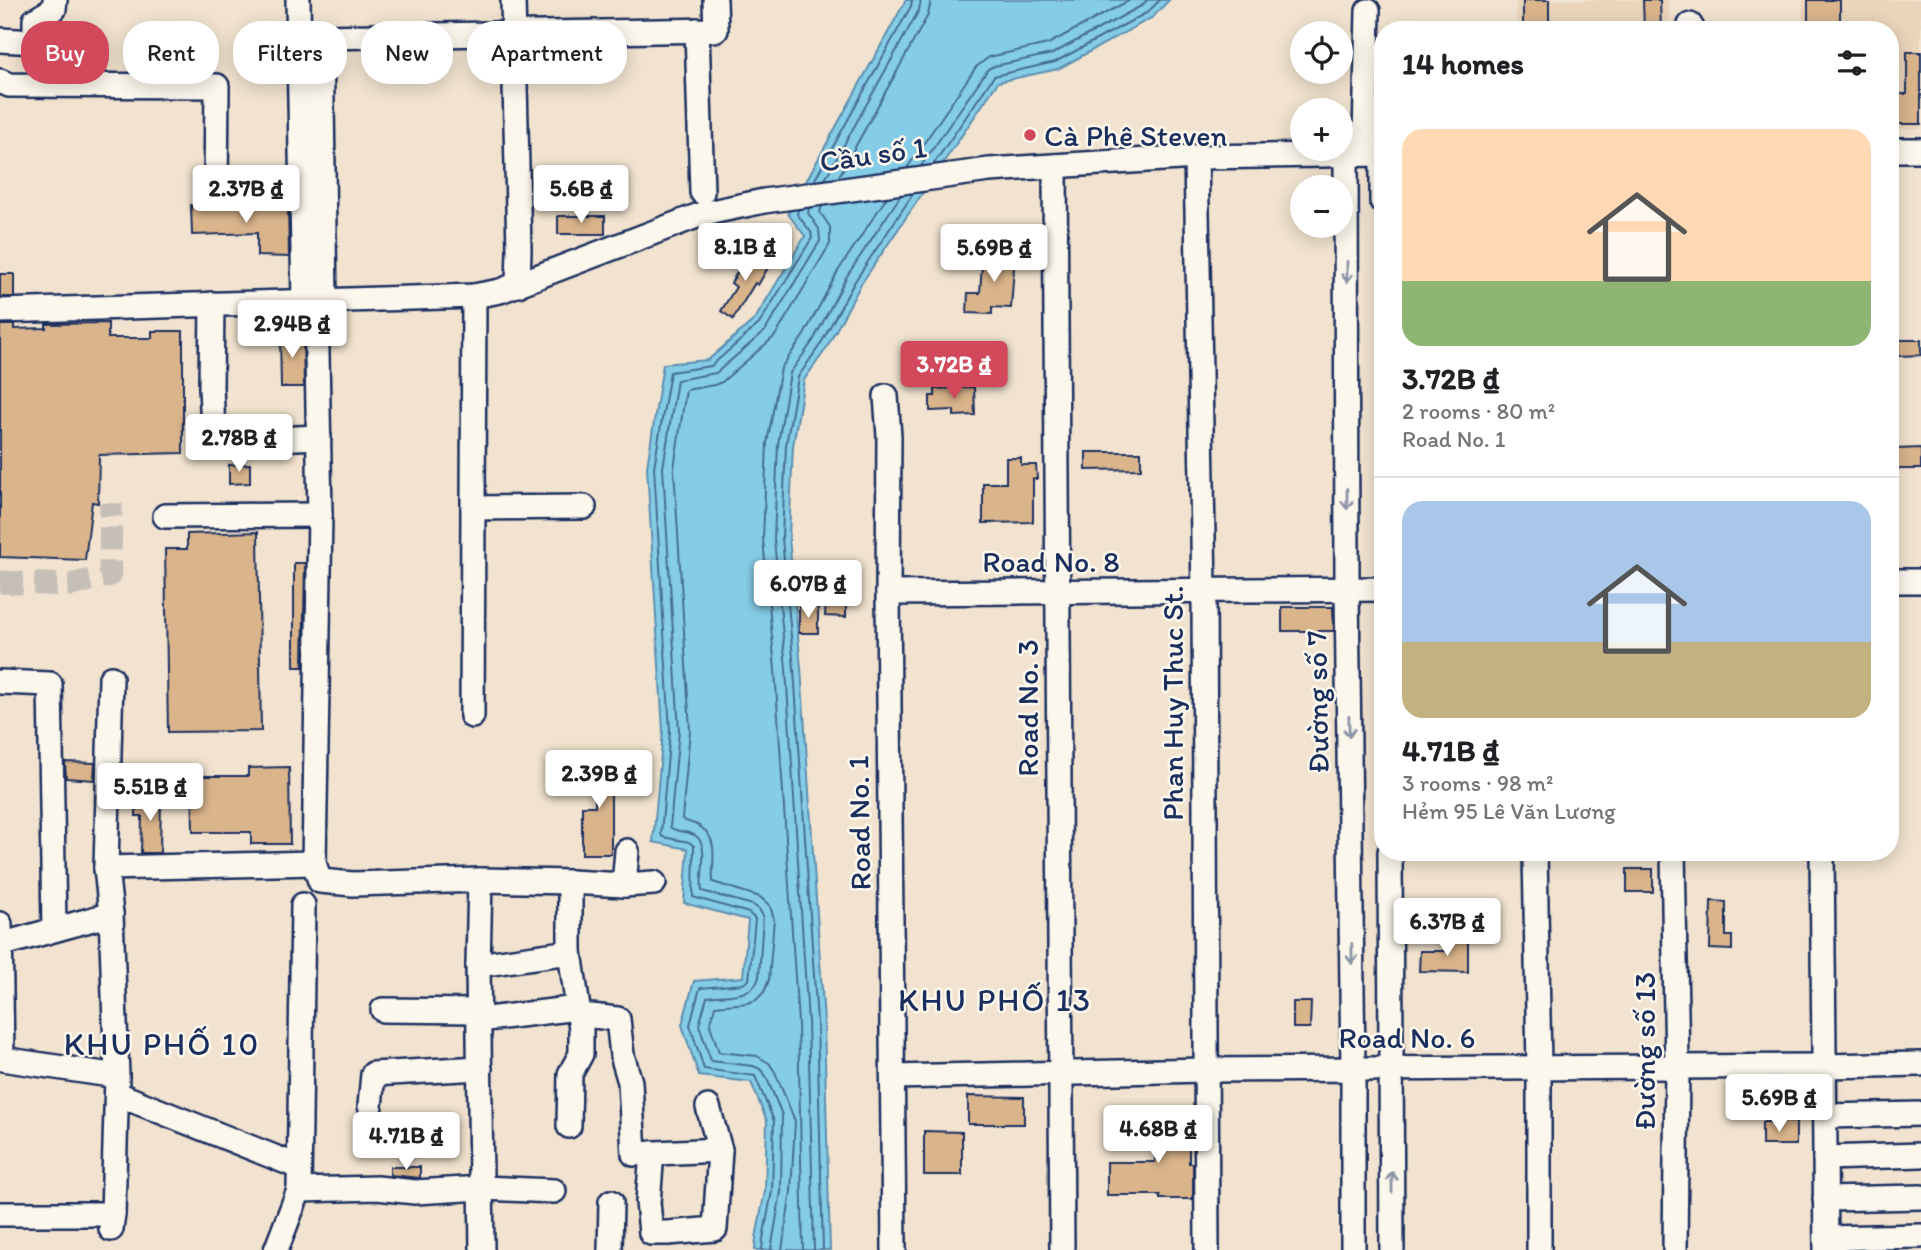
<!DOCTYPE html>
<meta charset="utf-8">
<style>
:root{--surface:#fff;--page:#f2f2f2;--text:#202124;--muted:#757577;--line:#e0e0e0;--accent:#d1495b}
body{margin:0;font-family:Itim,sans-serif;background:var(--page);color:var(--text);height:100vh;display:flex;flex-direction:column;font-size:26px;white-space:nowrap}
*{box-sizing:border-box;margin:0}
p{font-size:23px;color:var(--muted)}
.icon{flex:none;width:38px;height:38px;fill:none;stroke:currentColor;stroke-width:2;stroke-linecap:round;stroke-linejoin:round}
.map{position:relative;flex:1;overflow:hidden}
.sheet{position:absolute;left:1374px;top:21px;width:525px;height:840px;display:flex;flex-direction:column;background:var(--surface);border-radius:28px;box-shadow:0 4px 18px #0003}
.sheet>*{flex:none}
.guide{position:absolute;left:21px;top:21px;width:665px;height:63px;display:flex;gap:14px}
.fabs{position:absolute;left:1290px;top:21px;display:grid;gap:14px}
.fabs a{display:grid;place-items:center;width:63px;height:63px;border-radius:50%;background:var(--surface);box-shadow:0 4px 18px #0003;font-size:35px}
.price{position:absolute;translate:-50% -60px;padding:0 16px;border-radius:7px;background:#fff;color:#222;font-size:23px;line-height:46px;filter:drop-shadow(0 2px 4px #0008)}
.price::after{content:'';position:absolute;left:50%;top:42px;width:21px;height:16px;margin-left:-10px;background:inherit;clip-path:polygon(0 0,100% 0,50% 100%)}
.price.on{background:var(--accent);color:#fff}
ul{padding:0;list-style:none}
li{display:grid;align-content:center;gap:14px;height:371px;padding:0 28px}
li+li{border-top:2px solid var(--line)}
li span{display:grid;place-items:center;height:217px;border-radius:21px;color:#555}
li>.icon{margin-inline-start:auto}
span .icon{width:126px;height:126px;fill:#fffc;stroke-width:1}
li b{font-size:30px}
h2{display:flex;justify-content:space-between;align-items:center;height:84px;padding:0 28px;font-size:30px}
.tag{padding:0 24px;border-radius:28px;background:var(--surface);box-shadow:0 4px 18px #0003;font-size:24px;line-height:63px}
.tag.on{background:var(--accent);color:#fff}
.map>svg:first-child{display:block}
</style>
<div class="map">
<svg width="1921" height="1250" viewBox="0 0 1921 1250">
<rect width="100%" height="100%" fill="#f1e3cf"/>
<filter id="ink" filterUnits="userSpaceOnUse"><feTurbulence type="fractalNoise" baseFrequency=".0143" numOctaves="2"/><feDisplacementMap in="SourceGraphic" scale="14" xChannelSelector="R" yChannelSelector="G"/><feConvolveMatrix kernelMatrix="1 2 1 2 8 2 1 2 1" color-interpolation-filters="sRGB"/></filter>
<g filter="url(#ink)">
<g fill="#ead5bb">
<path d="M 1516,0 L 1669,0 L 1670,30 L 1516,30 Z"/>
<path d="M 1803,0 L 1921,0 L 1921,129 L 1890,129 L 1890,30 L 1802,30 Z"/>
</g>
<path fill="#85cde6" stroke="#5b8eb0" stroke-width="2" d="M 906,0 L 1169,0 L 1153,17 L 1058,69 L 998,82 L 861,284 L 826,349 L 804,380 L 793,446 L 789,538 L 801,668 L 824,1022 L 830,1250 L 755,1250 L 756,1238 L 765,1191 L 767,1121 L 751,1082 L 699,1076 L 682,1025 L 694,981 L 743,977 L 748,920 L 684,903 L 688,849 L 653,842 L 663,731 L 647,467 L 663,364 L 708,360 L 755,319 L 805,236 L 788,214 Z"/>
<g fill="none" stroke-linecap="round" stroke-linejoin="round">
<g stroke="#456e94" stroke-width="2">
<path d="M 933,165 L 994,76 L 1055,62 L 1148,12 L 1160,0"/>
<path d="M 921,166 L 988,69 L 994,66 L 1052,54 L 1143,5 L 1147,0"/>
<path d="M 907,168 L 976,67 L 989,57 L 1048,44 L 1130,0"/>
<path d="M 838,178 L 928,15 L 931,0"/>
<path d="M 825,179 L 919,10 L 921,0"/>
<path d="M 814,181 L 911,6 L 912,0"/>
<path d="M 762,1250 L 763,1239 L 772,1191 L 774,1121 L 755,1076 L 704,1069 L 690,1025 L 700,988 L 743,984 L 749,980 L 755,919 L 749,913 L 693,897 L 694,846 L 689,842 L 663,837 L 661,834 L 670,731 L 654,467 L 670,372 L 711,366 L 759,324 L 812,238 L 811,232 L 797,214 L 798,210"/>
<path d="M 771,1250 L 781,1192 L 782,1115 L 766,1076 L 760,1069 L 753,1066 L 711,1061 L 699,1025 L 707,997 C 725,994 753,999 759,977 L 763,916 L 759,909 L 753,905 L 702,891 C 699,876 710,846 696,836 C 688,831 677,833 670,827 L 679,731 L 663,468 L 677,380 L 716,373 L 765,331 L 820,241 L 819,229 L 808,213 L 809,208"/>
<path d="M 782,1250 L 791,1192 L 795,1121 L 775,1072 L 769,1063 L 757,1056 L 719,1052 L 710,1025 L 715,1006 L 748,1003 L 756,1000 L 764,992 L 769,980 L 774,919 L 770,906 L 760,897 L 713,882 C 711,864 720,841 702,828 C 696,823 688,823 682,819 L 690,730 L 674,468 L 686,390 L 714,385 L 722,382 L 775,336 L 830,244 L 830,227 L 820,212 L 822,206"/>
<path d="M 803,1250 L 798,1023 L 775,670 L 763,539 L 767,443 L 781,368 L 804,335 L 838,271 L 887,197"/>
<path d="M 814,1250 L 808,1022 L 786,669 L 774,539 L 778,444 L 790,373 L 813,341 L 847,276 L 901,195"/>
<path d="M 823,1250 L 817,1022 L 794,669 L 782,538 L 786,445 L 798,377 L 820,345 L 855,281 L 913,194"/>
</g>
</g>
<g fill="#dab58c" stroke="#1b2f5e" stroke-width="2">
<rect x="1523" y="0" width="26" height="30"/>
<path d="M 1643,0 L 1660,0 L 1661,30 L 1644,30 Z"/>
<rect x="1808" y="0" width="32" height="30"/>
<path d="M 1907,52 L 1921,52 L 1921,124 L 1890,124 L 1890,94 L 1907,94 Z"/>
<path d="M 244,204 L 244,206 L 288,204 L 289,257 L 257,256 L 257,233 L 192,235 L 191,205 Z"/>
<rect x="558" y="216" width="47" height="18"/>
<path d="M 983,251 L 1015,254 L 1011,308 L 992,307 L 992,314 L 967,313 L 968,293 L 980,293 Z"/>
<path d="M 749,252 L 770,264 L 758,285 L 755,283 L 733,319 L 721,311 L 736,287 L 731,283 Z"/>
<rect x="0" y="274" width="14" height="23"/>
<path d="M 108,323 L 108,338 L 152,338 L 152,331 L 183,331 L 183,453 L 99,455 L 98,503 L 92,502 L 85,560 L 0,557 L 0,325 L 14,325 L 14,329 L 46,328 L 46,324 Z"/>
<path d="M 280,334 L 303,334 L 304,387 L 281,387 Z"/>
<path d="M 1899,340 L 1921,340 L 1921,355 L 1899,356 Z"/>
<path d="M 974,387 L 975,415 L 954,416 L 954,410 L 930,411 L 930,396 L 935,396 L 935,389 Z"/>
<path d="M 229,418 L 276,418 L 276,425 L 235,427 L 229,424 Z"/>
<path d="M 1921,448 L 1921,469 L 1896,469 L 1896,449 Z"/>
<path d="M 1086,452 L 1141,452 L 1141,469 L 1086,470 Z"/>
<path d="M 1006,458 L 1021,458 L 1021,465 L 1036,465 L 1037,479 L 1033,479 L 1033,522 L 983,523 L 983,483 L 1006,483 Z"/>
<path d="M 250,464 L 250,483 L 229,484 L 229,465 Z"/>
<path d="M 258,532 L 261,731 L 168,732 L 165,549 L 187,549 L 187,534 Z"/>
<path d="M 294,563 L 305,563 L 303,667 L 294,667 Z"/>
<path d="M 826,599 L 846,599 L 846,617 L 825,616 Z"/>
<rect x="799" y="607" width="19" height="26"/>
<path d="M 1282,607 L 1333,607 L 1334,631 L 1282,631 Z"/>
<path d="M 595,755 L 614,755 L 614,785 L 611,785 L 611,854 L 582,854 L 582,806 L 595,806 Z"/>
<path d="M 65,762 L 95,763 L 94,780 L 66,778 Z"/>
<path d="M 289,767 L 290,844 L 251,844 L 251,832 L 193,832 L 192,776 L 248,776 L 248,768 Z"/>
<path d="M 136,796 L 161,796 L 160,853 L 141,853 L 142,816 L 136,816 Z"/>
<rect x="1627" y="869" width="26" height="23"/>
<path d="M 1711,901 L 1726,902 L 1726,936 L 1732,936 L 1732,950 L 1710,949 Z"/>
<path d="M 1448,938 L 1468,938 L 1468,972 L 1419,971 L 1420,951 L 1448,951 Z"/>
<path d="M 1293,1002 L 1311,1002 L 1310,1028 L 1293,1028 Z"/>
<path d="M 968,1096 L 1024,1097 L 1024,1124 L 968,1124 Z"/>
<path d="M 1155,1116 L 1189,1116 L 1189,1163 L 1193,1163 L 1193,1199 L 1160,1199 L 1160,1195 L 1107,1195 L 1107,1162 L 1155,1162 Z"/>
<rect x="1762" y="1122" width="34" height="23"/>
<path d="M 924,1131 L 962,1132 L 962,1175 L 924,1175 Z"/>
<path d="M 390,1167 L 420,1167 L 420,1178 L 390,1175 Z"/>
</g>
<g fill="none" stroke-linecap="round" stroke-linejoin="round">
<path stroke="#c6bfb8" stroke-width="23" stroke-dasharray="23 11" stroke-linecap="butt" d="M 0,582 L 71,585 L 110,575 L 111,503"/>
<g stroke="#1b2f5e" stroke-width="28">
<g id="minor">
<path d="M 298,0 L 304,301"/>
<path d="M 513,0 L 519,250 L 518,285"/>
<path d="M 1368,11 L 1365,136 L 1382,154 L 1382,201"/>
<path d="M 1690,25 L 1693,30"/>
<path d="M 697,30 L 702,192"/>
<path d="M 0,40 L 35,42 L 35,20 L 54,9 L 55,0"/>
<path d="M 0,81 L 9,85 L 217,86 L 216,190"/>
<path d="M 1890,150 L 1921,150"/>
<path d="M 1196,157 L 1204,591 L 1207,1250"/>
<path d="M 1055,166 L 1062,1250"/>
<path d="M 316,301 L 320,515 L 314,863 L 320,881 L 353,884 L 480,880 L 570,882 L 624,885 L 654,883"/>
<path d="M 325,301 L 321,37 L 716,30 L 715,0"/>
<path d="M 212,304 L 211,387 L 213,431 L 232,441 L 319,437"/>
<path d="M 0,311 L 474,296 L 500,291 L 702,214 L 764,201 L 989,170 L 1196,157 L 1382,154"/>
<path d="M 886,396 L 889,436 L 888,593 L 894,1250"/>
<path d="M 473,508 L 584,507"/>
<path d="M 165,516 L 320,515"/>
<path d="M 1890,581 L 1921,581"/>
<path d="M 888,593 L 1382,589"/>
<path d="M 111,678 L 106,868 L 111,914 L 117,1076 L 113,1214 L 111,1229"/>
<path d="M 0,682 L 50,684 L 54,929"/>
<path d="M 472,716 L 474,296"/>
<path d="M 1390,852 L 1392,1250"/>
<path d="M 1535,852 L 1539,1067 L 1539,1250"/>
<path d="M 1673,852 L 1677,1067 L 1675,1250"/>
<path d="M 1822,852 L 1826,1250"/>
<path d="M 106,868 L 314,863"/>
<path d="M 480,880 L 478,965 L 482,1250"/>
<path d="M 624,885 L 627,851"/>
<path d="M 0,924 L 2,1059 L 117,1076"/>
<path d="M 0,945 L 111,914"/>
<path d="M 478,965 L 570,952"/>
<path d="M 383,1010 L 479,1011"/>
<path d="M 579,1016 C 593,1015 604,1018 618,1019 L 622,1055 L 630,1082 L 634,1154 L 720,1150"/>
<path d="M 479,1020 L 577,1008"/>
<path d="M 893,1077 L 1205,1070 L 1824,1066 L 1921,1064"/>
<path d="M 117,1094 L 299,1167"/>
<path d="M 370,1106 L 373,1074 L 480,1068"/>
<path d="M 1825,1116 L 1921,1114"/>
<path d="M 569,1126 L 570,1074 L 581,1054 L 581,1029 L 570,952 L 570,882"/>
<path d="M 652,1153 L 648,1202 L 651,1233 L 668,1233 L 715,1229 L 720,1150 L 708,1107"/>
<path d="M 1825,1158 L 1921,1155"/>
<path d="M 299,1190 L 377,1188 L 415,1192 L 482,1188 L 554,1191"/>
<path d="M 1825,1199 L 1921,1197"/>
<path d="M 0,1214 L 113,1214"/>
<path d="M 1826,1238 L 1921,1236"/>
<path d="M 276,1250 L 299,1190 L 303,905"/>
<path d="M 610,1250 L 611,1202"/>
<path d="M 1353,1250 L 1353,1069 L 1347,589 L 1346,154 L 1365,136"/>
</g>
</g>
<use href="#minor" stroke="#fbf7ec" stroke-width="23"/>
</g>
<defs><path id="oneway-shaft" d="M-6 0H5M1.5-3L5.5 0L1.5 3" fill="none" stroke-width="1.6" stroke-linecap="round" stroke-linejoin="round" transform="scale(1.75)"/></defs>
<g stroke="#8b93a5">
<use href="#oneway-shaft" transform="translate(1347 272) rotate(90)"/>
<use href="#oneway-shaft" transform="translate(1347 499) rotate(90)"/>
<use href="#oneway-shaft" transform="translate(1349 727) rotate(89)"/>
<use href="#oneway-shaft" transform="translate(1352 954) rotate(89)"/>
<use href="#oneway-shaft" transform="translate(1392 1182) rotate(-90)"/>
</g>
</g>
<circle fill="#d1495b" stroke="#fbf7ec" stroke-width="2.5" cx="1030" cy="135" r="7"/>
<g text-anchor="middle" dominant-baseline="central" stroke-width="5" stroke-linejoin="round" paint-order="stroke">
<g font-size="30" fill="#1b2f5e" stroke="#fbf7ec" text-anchor="start">
<text x="1044" y="135">Cà Phê Steven</text>
</g>
<g font-size="30" fill="#1b2f5e" stroke="#fbf7ec">
<text transform="translate(873 154) rotate(-8)">Cầu số 1</text>
<text x="1051" y="561">Road No. 8</text>
<text transform="translate(1317 702) rotate(-91)">Đường số 7</text>
<text transform="translate(1172 703) rotate(-90)">Phan Huy Thuc St.</text>
<text transform="translate(1027 708) rotate(-90)">Road No. 3</text>
<text transform="translate(859 823) rotate(-91)">Road No. 1</text>
<text x="1407" y="1037">Road No. 6</text>
<text transform="translate(1644 1051) rotate(-90)">Đường số 13</text>
</g>
<g font-size="32" letter-spacing="2" fill="#1b2f5e" stroke="#fbf7ec">
<text x="995" y="1000">KHU PHỐ 13</text>
<text x="162" y="1044">KHU PHỐ 10</text>
</g>
</g>
</svg>
<div class="fabs">
<a><svg class="icon" aria-label="locate" viewBox="0 0 24 24"><circle cx="12" cy="12" r="6"/><path d="M12 2v4M12 18v4M2 12h4M18 12h4"/></svg></a>
<a>+</a>
<a>−</a>
</div>
<b class="price" style="left:246px;top:225px">2.37B ₫</b>
<b class="price" style="left:581px;top:225px">5.6B ₫</b>
<b class="price" style="left:745px;top:283px">8.1B ₫</b>
<b class="price" style="left:994px;top:284px">5.69B ₫</b>
<b class="price" style="left:292px;top:360px">2.94B ₫</b>
<b class="price on" style="left:954px;top:401px">3.72B ₫</b>
<b class="price" style="left:239px;top:474px">2.78B ₫</b>
<b class="price" style="left:808px;top:620px">6.07B ₫</b>
<b class="price" style="left:599px;top:810px">2.39B ₫</b>
<b class="price" style="left:150px;top:823px">5.51B ₫</b>
<b class="price" style="left:1447px;top:958px">6.37B ₫</b>
<b class="price" style="left:1779px;top:1134px">5.69B ₫</b>
<b class="price" style="left:1158px;top:1165px">4.68B ₫</b>
<b class="price" style="left:406px;top:1172px">4.71B ₫</b>
<div class="guide">
<a class="tag on">Buy</a>
<a class="tag">Rent</a>
<a class="tag">Filters</a>
<a class="tag">New</a>
<a class="tag">Apartment</a>
</div>
<section class="sheet">
<h2>14 homes<svg class="icon" aria-label="filters" viewBox="0 0 24 24"><path d="M4 7h16M4 17h16"/><circle cx="9" cy="7" r="2"/><circle cx="15" cy="17" r="2"/></svg></h2>
<ul>
<li><span style="background:linear-gradient(#ffd9b3 70%,#8fb573 0)"><svg class="icon" aria-label="home" viewBox="0 0 24 24"><path d="M3 11l9-7 9 7M6 9v11h12V9"/></svg></span><div><b>3.72B ₫</b><p>2 rooms · 80 m²</p><p>Road No. 1</p></div></li>
<li><span style="background:linear-gradient(#a9c7e8 65%,#c2b280 0)"><svg class="icon" aria-label="home" viewBox="0 0 24 24"><path d="M3 11l9-7 9 7M6 9v11h12V9"/></svg></span><div><b>4.71B ₫</b><p>3 rooms · 98 m²</p><p>Hẻm 95 Lê Văn Lương</p></div></li>
</ul>
</section>
</div>
